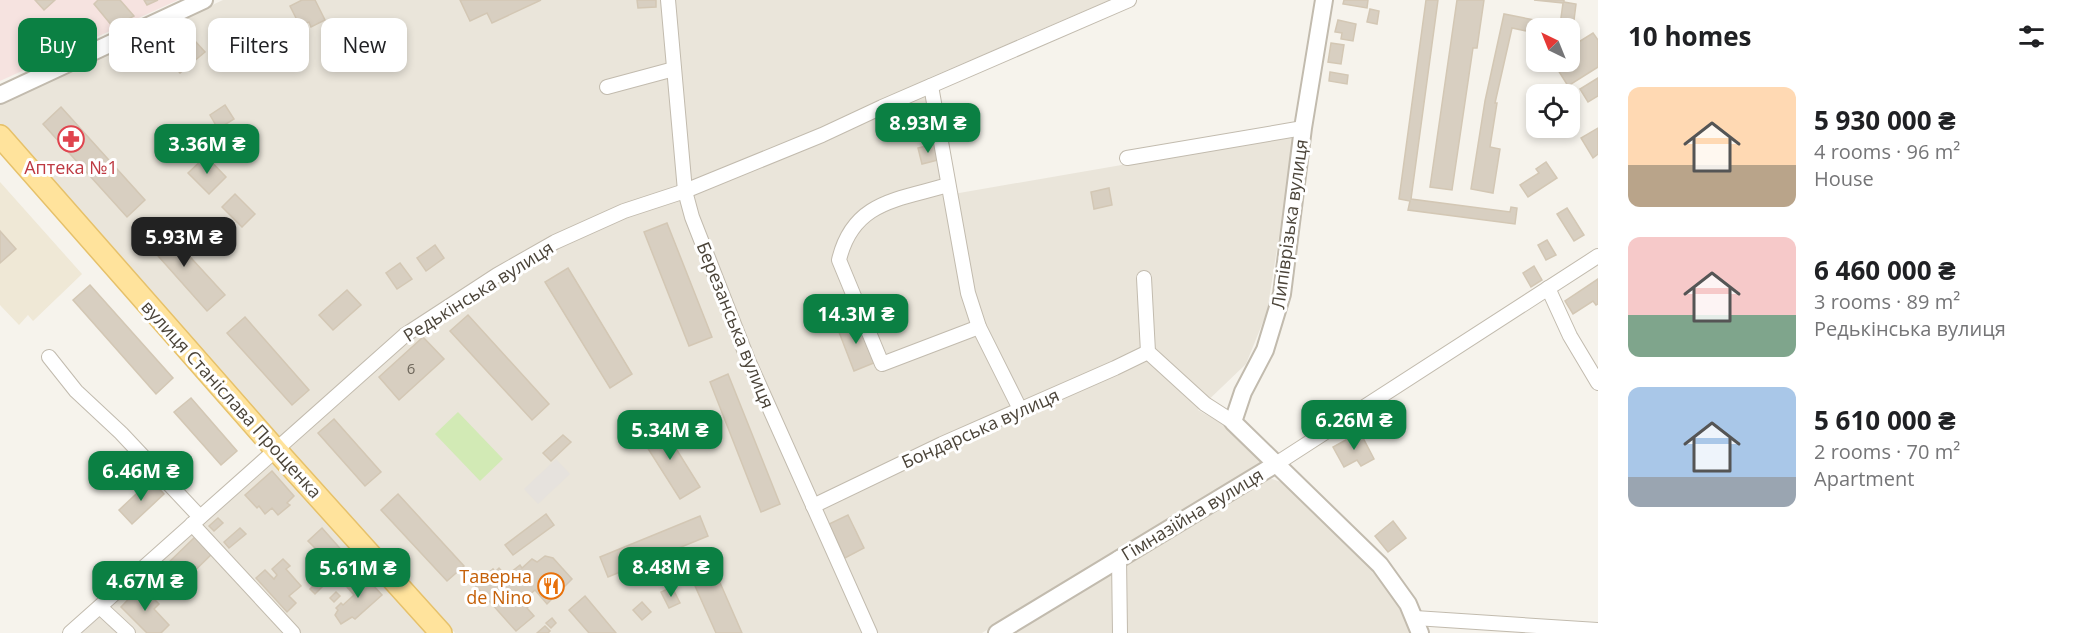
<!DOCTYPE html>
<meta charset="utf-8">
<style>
:root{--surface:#fff;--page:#f2f2f2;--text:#202124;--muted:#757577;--accent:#0b8043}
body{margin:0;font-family:"Open Sans",sans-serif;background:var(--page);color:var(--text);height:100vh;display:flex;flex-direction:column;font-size:22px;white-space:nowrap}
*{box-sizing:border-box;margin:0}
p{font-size:20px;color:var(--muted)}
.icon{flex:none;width:33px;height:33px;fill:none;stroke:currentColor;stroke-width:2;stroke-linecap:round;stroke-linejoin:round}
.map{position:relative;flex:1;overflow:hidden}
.details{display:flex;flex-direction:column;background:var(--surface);width:480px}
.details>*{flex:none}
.top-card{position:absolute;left:18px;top:18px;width:570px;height:54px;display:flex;gap:12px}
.needle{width:39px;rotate:317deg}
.tools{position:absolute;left:1526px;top:18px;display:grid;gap:12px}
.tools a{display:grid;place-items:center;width:54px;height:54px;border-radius:12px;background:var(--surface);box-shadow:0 3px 9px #0003;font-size:30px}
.price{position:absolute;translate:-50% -51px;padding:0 14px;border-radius:12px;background:var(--accent);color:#fff;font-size:20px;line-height:39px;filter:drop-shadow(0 2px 3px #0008)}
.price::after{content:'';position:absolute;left:50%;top:36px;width:18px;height:14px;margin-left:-9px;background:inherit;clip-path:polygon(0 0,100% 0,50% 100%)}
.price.on{background:#222;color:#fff}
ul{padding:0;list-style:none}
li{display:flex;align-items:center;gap:18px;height:150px;padding:0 30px}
li span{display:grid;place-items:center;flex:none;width:168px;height:120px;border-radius:12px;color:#555}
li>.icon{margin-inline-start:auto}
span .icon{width:72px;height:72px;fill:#fffc;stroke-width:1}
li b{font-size:26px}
h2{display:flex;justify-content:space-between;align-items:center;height:72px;padding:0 30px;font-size:26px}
.pill{padding:0 21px;border-radius:12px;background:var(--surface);box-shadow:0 3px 9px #0003;font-size:21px;line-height:54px}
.pill.on{background:var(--accent);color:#fff}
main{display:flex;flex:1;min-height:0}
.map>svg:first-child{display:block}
</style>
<main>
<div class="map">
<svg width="1598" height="633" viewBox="0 0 1598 633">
<rect width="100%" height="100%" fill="#f6f3ec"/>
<g fill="#eae5da">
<path d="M 223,0 L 1110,0 L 926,79 L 942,196 L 1295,135 L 1267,312 L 1246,364 L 1198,410 L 1226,426 L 1261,462 L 982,633 L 455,633 L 0,124 L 0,104 Z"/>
<path d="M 275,460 L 429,633 L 82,633 Z"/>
<path d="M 1266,477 L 1287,484 L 1377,572 L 1406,610 L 1413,633 L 1011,633 Z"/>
</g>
<path fill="#e6e2dd" d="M 556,459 L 570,474 L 538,504 L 524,489 Z"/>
<path fill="#efe8d6" d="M 0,182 L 82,274 L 33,321 L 28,315 L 19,325 L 0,305 Z"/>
<path fill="#f6e3e0" d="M 0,0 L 178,0 L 0,81 Z"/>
<path fill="#d2eab5" d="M 458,412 L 503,459 L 480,481 L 435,434 Z"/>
<g fill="#d8cfc1" stroke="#d3c7b4" stroke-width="1.5">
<path d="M 35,0 L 55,0 L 44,10 Z"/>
<path d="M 98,0 L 120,0 L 134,16 L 113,27 L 94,4 Z"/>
<path d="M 144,0 L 158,0 L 147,5 Z"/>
<path d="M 302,0 L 315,0 L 325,20 L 311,27 L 309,22 L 300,26 L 290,6 Z"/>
<path d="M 460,0 L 541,0 L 492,23 L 487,13 L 470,21 Z"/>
<path d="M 637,0 L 656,0 L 656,7 L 638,8 Z"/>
<path d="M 1344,0 L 1368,0 L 1367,8 L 1343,4 Z"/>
<path d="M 1426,0 L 1438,0 L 1411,199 L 1510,212 L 1511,207 L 1517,208 L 1515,224 L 1408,210 L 1410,201 L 1399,199 Z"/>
<path d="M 1457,0 L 1484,0 L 1477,48 L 1473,48 L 1452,190 L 1430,187 Z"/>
<path d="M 1534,0 L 1564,0 L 1564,2 L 1576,4 L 1573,28 L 1562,27 L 1561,28 L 1536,28 L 1536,33 L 1512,28 L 1495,103 L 1497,103 L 1490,147 L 1500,149 L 1493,193 L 1471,189 L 1485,101 L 1504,14 L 1560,25 L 1563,3 Z"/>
<path d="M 1370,9 L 1379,11 L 1377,24 L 1367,22 Z"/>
<path d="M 1338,20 L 1356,24 L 1353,41 L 1341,39 L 1342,33 L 1335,32 Z"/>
<path d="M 1593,33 L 1598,40 L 1598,67 L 1568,86 L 1553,62 L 1569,62 L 1569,48 Z"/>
<path d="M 146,36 L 161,53 L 145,68 L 130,51 Z"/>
<path d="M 185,40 L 191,47 L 196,42 L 205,52 L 180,73 L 166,57 Z"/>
<path d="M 1331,43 L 1344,45 L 1341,64 L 1328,62 Z"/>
<path d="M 1330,72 L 1348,75 L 1347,84 L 1329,81 Z"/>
<path d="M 1598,78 L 1598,96 L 1588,102 L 1580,89 Z"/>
<path d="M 225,105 L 234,119 L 218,129 L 210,115 Z"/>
<path d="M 61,107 L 145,200 L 127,217 L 43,124 Z"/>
<path d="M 1598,128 L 1598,154 L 1593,158 L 1581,138 Z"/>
<path d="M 934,144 L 938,160 L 922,164 L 918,148 Z"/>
<path d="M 206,156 L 226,177 L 209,194 L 188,173 Z"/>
<path d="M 1546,162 L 1557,178 L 1528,197 L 1520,185 L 1539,173 L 1536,169 Z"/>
<path d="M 1109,188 L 1112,205 L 1094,209 L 1091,192 Z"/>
<path d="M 235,194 L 255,214 L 242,227 L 222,207 Z"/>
<path d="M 1567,208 L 1584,235 L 1574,241 L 1557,214 Z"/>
<path d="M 667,223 L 712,337 L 689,346 L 644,232 Z"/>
<path d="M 160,224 L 225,295 L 207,311 L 143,239 Z"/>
<path d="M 0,231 L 16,249 L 0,263 Z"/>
<path d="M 1547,240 L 1556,255 L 1546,260 L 1538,245 Z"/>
<path d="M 435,245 L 444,258 L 426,271 L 417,258 Z"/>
<path d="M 400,263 L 412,279 L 397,289 L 386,273 Z"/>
<path d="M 1534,266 L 1542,280 L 1531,287 L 1523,273 Z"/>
<path d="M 568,268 L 632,374 L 610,388 L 545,282 Z"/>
<path d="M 1598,279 L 1598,304 L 1596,305 L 1593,301 L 1573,314 L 1565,301 Z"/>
<path d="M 90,285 L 173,378 L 156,394 L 73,300 Z"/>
<path d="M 347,290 L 361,305 L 333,330 L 319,315 Z"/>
<path d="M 468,315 L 549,404 L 532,420 L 450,331 Z"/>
<path d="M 245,317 L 309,390 L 292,405 L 227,333 Z"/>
<path d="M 858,318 L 876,362 L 854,371 L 837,327 Z"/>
<path d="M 423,337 L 444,359 L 399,400 L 379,377 Z"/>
<path d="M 728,374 L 780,504 L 761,512 L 710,382 Z"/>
<path d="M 191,398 L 237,451 L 221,465 L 174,412 Z"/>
<path d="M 334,419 L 381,472 L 365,486 L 318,433 Z"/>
<path d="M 660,423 L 700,487 L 680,499 L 640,436 Z"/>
<path d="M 1360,432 L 1374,459 L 1361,466 L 1357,460 L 1344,467 L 1333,447 Z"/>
<path d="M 563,435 L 571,442 L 551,461 L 543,453 Z"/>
<path d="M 272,471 L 294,496 L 287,503 L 290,505 L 278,515 L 272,508 L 265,514 L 259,506 L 257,508 L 245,495 Z"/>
<path d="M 151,480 L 164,494 L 132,524 L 119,510 Z"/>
<path d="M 398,494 L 464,566 L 447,581 L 381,510 Z"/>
<path d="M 546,514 L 554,525 L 513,555 L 505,545 Z"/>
<path d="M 848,515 L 864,548 L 845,558 L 829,524 Z"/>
<path d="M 700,516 L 708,536 L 608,577 L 600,557 Z"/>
<path d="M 218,518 L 223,523 L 214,531 L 209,526 Z"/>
<path d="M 1393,521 L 1406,538 L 1388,552 L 1375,536 Z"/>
<path d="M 240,528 L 246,534 L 229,548 L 224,542 Z"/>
<path d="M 322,528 L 352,562 L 342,571 L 336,564 L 326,573 L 315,562 L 318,559 L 315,555 L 319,552 L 308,541 Z"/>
<path d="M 197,535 L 214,552 L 182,583 L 165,566 Z"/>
<path d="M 545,556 L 553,558 L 572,579 L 547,604 L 535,590 L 527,597 L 532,603 L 527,608 L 534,616 L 516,631 L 475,585 L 493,569 L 495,572 L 499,568 L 506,576 L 520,565 L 522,568 L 532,559 L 537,562 Z"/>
<path d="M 283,559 L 290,566 L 286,569 L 301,586 L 289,596 L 296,603 L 287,612 L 256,578 L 265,570 L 274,579 L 277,575 L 272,569 Z"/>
<path d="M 714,569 L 742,633 L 716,633 L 692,579 Z"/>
<path d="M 362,573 L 382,595 L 355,619 L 352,617 L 341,624 L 335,615 L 338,610 L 336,608 L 341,603 L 343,605 L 354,595 L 347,587 Z"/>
<path d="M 321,578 L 326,583 L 315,594 L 310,589 Z"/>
<path d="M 141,586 L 159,604 L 154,609 L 169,625 L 161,633 L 147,633 L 121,607 Z"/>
<path d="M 672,587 L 680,603 L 669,608 L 661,592 Z"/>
<path d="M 336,592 L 340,596 L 334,602 L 330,598 Z"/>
<path d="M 585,596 L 616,633 L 589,633 L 569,610 Z"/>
<path d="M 642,602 L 651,612 L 642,620 L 633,610 Z"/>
<path d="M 552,618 L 556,623 L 551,628 L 546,623 Z"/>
<path d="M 545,626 L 550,631 L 548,633 L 537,633 Z"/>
</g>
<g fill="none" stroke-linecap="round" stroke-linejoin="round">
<g stroke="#c2bbae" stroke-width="16">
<g id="minor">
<path d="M 668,0 L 685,191 L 692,217 L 748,360 L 870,633"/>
<path d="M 931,86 L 968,293 L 979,327 L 1020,409"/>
<path d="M 607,87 L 674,69"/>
<path d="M 1127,158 L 1303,128"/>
<path d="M 948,185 C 898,200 853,201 839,260 L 882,364 L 979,327"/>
<path d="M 1144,278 L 1148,352 L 1205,404 L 1233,422"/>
<path d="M 1548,288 L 1570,336 L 1598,383"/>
<path d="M 49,357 L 76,391 L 121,433 L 200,517"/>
<path d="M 1276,464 L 1598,256"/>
<path d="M 813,506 L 942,444 L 1115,368 L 1148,352"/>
<path d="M 192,524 L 293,633"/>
<path d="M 1119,558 L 1120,633"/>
<path d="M 100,607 L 128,633"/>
<path d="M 1415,618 L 1598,630"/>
<path d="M 70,633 L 405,335 L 497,275 L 555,242 L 624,211 L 685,191 L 822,135 L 882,107 L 1129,0"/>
</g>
</g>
<g stroke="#c2bbae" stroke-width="20">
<g id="tertiary">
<path d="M 1324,0 L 1303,128 L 1282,294 L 1265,350 L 1243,392 L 1233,422 L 1380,565 L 1408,604 L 1420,633"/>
<path d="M 0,95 L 204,0"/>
<path d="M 997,633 L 1276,464"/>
</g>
</g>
<g stroke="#e6c16a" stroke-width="24">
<path id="primary" d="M 0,136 L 276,450 L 441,633"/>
</g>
<use href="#minor" stroke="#fff" stroke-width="14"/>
<use href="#tertiary" stroke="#fff" stroke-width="16"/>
<use href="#primary" stroke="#ffe39c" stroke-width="21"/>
</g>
<defs>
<g id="pharmacy-ring" transform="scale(1.35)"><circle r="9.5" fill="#fff" stroke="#e0444e" stroke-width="1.5"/><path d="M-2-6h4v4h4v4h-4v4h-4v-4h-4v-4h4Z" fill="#e0444e"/></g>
<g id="restaurant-ring" transform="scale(1.35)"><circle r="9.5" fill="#fff" stroke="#e8710a" stroke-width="1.5"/><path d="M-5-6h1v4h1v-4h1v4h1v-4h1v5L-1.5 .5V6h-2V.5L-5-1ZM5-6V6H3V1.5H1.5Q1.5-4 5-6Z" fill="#e8710a"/></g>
</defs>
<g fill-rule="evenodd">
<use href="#pharmacy-ring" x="71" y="139"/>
<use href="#restaurant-ring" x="551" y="586"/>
</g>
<g text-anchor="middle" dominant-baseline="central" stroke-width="6" stroke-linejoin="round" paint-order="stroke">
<g font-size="15" fill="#6e675b">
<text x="411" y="368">6</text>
</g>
<g font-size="18" fill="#be3a42" stroke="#fff">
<text x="71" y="167">Аптека №1</text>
</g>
<g font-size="18" fill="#4b4439" stroke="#fff">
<text transform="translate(1289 224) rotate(-82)">Липіврізька вулиця</text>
<text transform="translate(478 291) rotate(-32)">Редькінська вулиця</text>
<text transform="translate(736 325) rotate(68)">Березанська вулиця</text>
<text transform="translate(232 399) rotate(48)">вулиця Станіслава Прощенка</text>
<text transform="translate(980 428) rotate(-24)">Бондарська вулиця</text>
<text transform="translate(1192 514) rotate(-31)">Гімназійна вулиця</text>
</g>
<g font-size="18" fill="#c56008" stroke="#fff" text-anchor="end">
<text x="532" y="576">Таверна<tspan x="532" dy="21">de Nino</tspan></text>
</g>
</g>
</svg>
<div class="tools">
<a><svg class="needle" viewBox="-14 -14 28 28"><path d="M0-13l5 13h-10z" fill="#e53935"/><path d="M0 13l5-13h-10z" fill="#757577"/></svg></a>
<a><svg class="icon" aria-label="locate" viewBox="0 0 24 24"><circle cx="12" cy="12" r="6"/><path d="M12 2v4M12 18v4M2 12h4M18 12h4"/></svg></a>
</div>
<b class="price" style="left:928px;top:154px">8.93M ₴</b>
<b class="price" style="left:207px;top:175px">3.36M ₴</b>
<b class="price on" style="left:184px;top:268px">5.93M ₴</b>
<b class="price" style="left:856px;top:345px">14.3M ₴</b>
<b class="price" style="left:1354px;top:451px">6.26M ₴</b>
<b class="price" style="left:670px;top:461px">5.34M ₴</b>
<b class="price" style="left:141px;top:502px">6.46M ₴</b>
<b class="price" style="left:671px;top:598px">8.48M ₴</b>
<b class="price" style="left:358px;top:599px">5.61M ₴</b>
<b class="price" style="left:145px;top:612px">4.67M ₴</b>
<div class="top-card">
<a class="pill on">Buy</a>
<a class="pill">Rent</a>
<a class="pill">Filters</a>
<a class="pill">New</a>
</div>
</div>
<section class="details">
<h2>10 homes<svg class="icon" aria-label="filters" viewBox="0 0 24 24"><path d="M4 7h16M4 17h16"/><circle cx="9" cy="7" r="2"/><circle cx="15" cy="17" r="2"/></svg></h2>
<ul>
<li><span style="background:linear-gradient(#ffd9b3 65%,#b9a48a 0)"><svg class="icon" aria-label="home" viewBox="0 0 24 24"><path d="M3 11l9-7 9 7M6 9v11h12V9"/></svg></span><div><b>5 930 000 ₴</b><p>4 rooms · 96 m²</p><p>House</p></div></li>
<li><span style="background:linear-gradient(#f6c9c9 65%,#7fa58c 0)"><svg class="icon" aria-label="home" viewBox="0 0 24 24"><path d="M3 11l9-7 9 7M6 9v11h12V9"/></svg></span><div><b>6 460 000 ₴</b><p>3 rooms · 89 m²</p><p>Редькінська вулиця</p></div></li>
<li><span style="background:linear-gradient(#a9c7e8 75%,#9aa5b1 0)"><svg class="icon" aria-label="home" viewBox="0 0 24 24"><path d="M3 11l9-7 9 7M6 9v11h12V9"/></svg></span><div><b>5 610 000 ₴</b><p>2 rooms · 70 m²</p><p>Apartment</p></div></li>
</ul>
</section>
</main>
